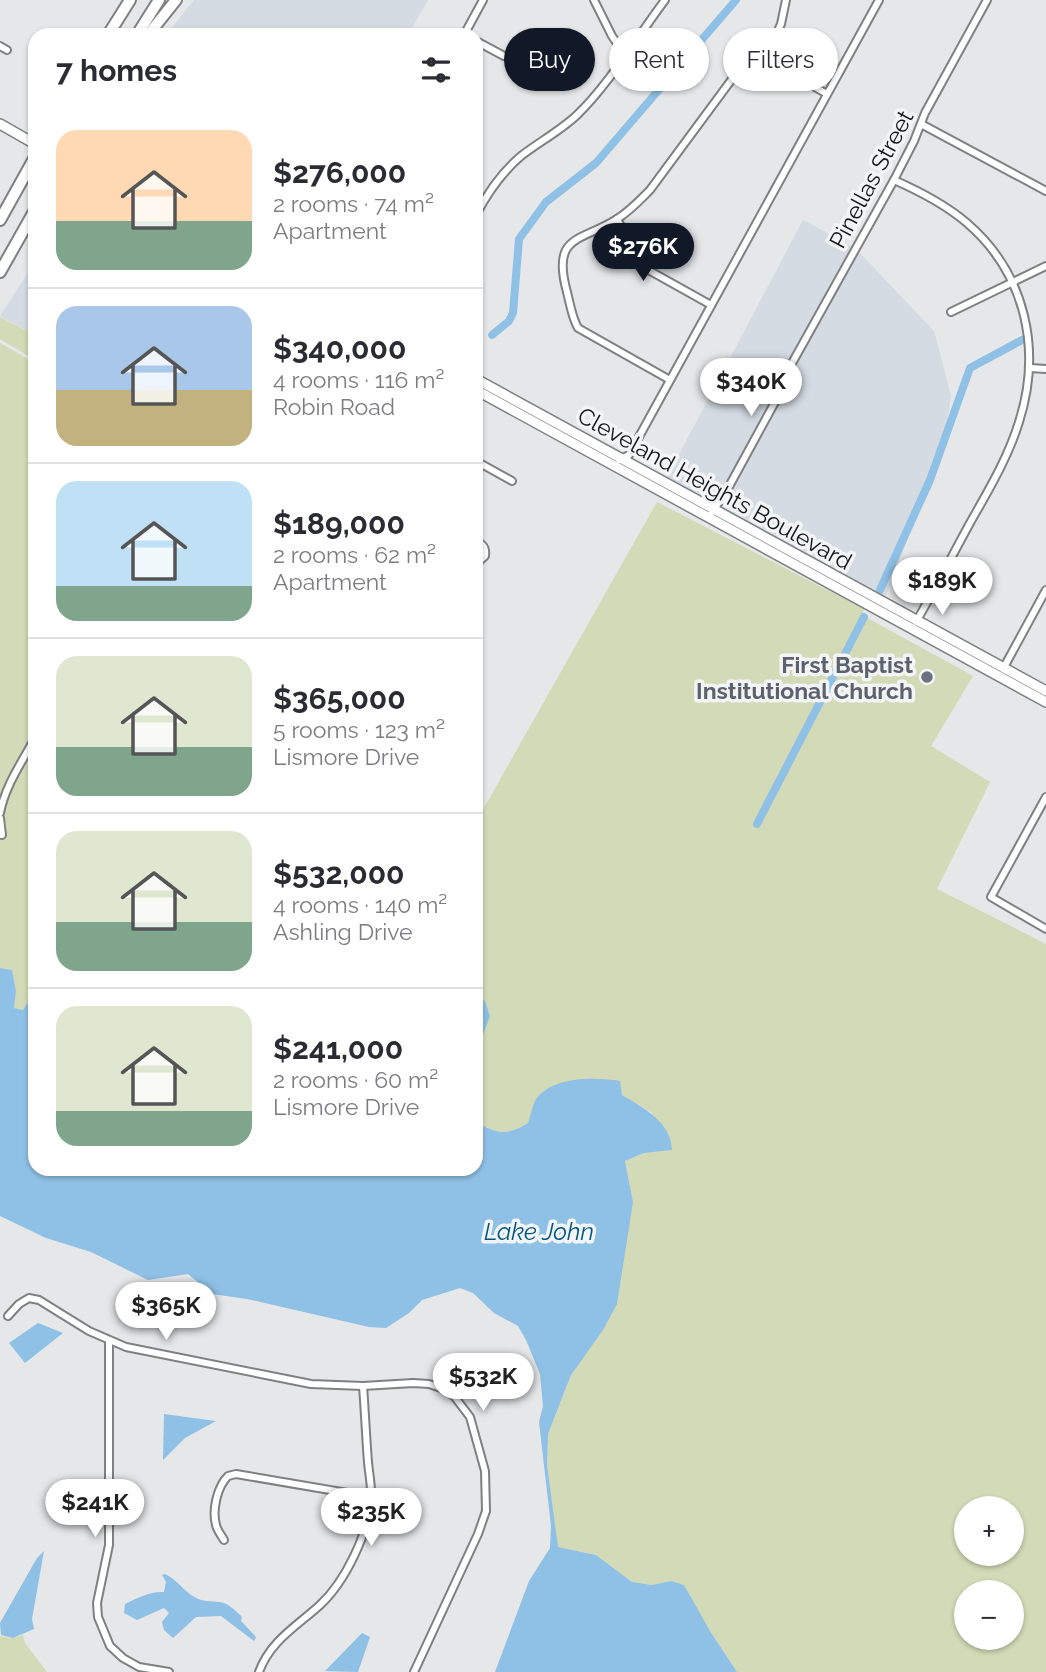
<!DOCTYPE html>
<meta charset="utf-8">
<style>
:root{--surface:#fff;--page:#f7f7f7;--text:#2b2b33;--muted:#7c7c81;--line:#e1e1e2;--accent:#111827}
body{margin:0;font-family:Raleway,sans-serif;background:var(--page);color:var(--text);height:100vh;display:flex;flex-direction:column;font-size:26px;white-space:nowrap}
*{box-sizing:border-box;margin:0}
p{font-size:23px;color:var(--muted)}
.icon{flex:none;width:38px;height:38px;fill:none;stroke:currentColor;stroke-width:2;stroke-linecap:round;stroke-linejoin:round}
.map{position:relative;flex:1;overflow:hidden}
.drawer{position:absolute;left:28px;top:28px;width:455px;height:1148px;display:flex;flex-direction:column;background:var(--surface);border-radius:21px;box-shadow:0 2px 5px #0004}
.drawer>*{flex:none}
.banner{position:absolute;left:504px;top:28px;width:436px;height:63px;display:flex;gap:14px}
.fabs{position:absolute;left:954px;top:1496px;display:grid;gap:14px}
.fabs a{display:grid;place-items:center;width:70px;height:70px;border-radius:50%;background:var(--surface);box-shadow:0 2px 5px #0004;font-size:35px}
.price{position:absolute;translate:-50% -60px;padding:0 16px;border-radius:24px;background:#fff;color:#222;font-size:23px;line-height:46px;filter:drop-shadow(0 2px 4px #0008)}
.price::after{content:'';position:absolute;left:50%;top:42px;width:21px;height:16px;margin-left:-10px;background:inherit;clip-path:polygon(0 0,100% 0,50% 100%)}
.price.selected{background:var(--accent);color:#fff}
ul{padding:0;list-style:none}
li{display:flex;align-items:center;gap:21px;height:175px;padding:0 28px}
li+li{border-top:2px solid var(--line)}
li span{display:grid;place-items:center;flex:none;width:196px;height:140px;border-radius:21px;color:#555}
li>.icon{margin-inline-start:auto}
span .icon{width:84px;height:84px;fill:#fffc;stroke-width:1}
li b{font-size:30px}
h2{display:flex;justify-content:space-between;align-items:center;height:84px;padding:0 28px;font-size:30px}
.pill{padding:0 24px;border-radius:32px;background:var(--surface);box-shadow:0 2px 5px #0004;font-size:24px;line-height:63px}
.pill.selected{background:var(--accent);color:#fff}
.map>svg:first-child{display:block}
</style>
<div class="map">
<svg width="1046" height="1672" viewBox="0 0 1046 1672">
<rect width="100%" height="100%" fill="#e5e7e8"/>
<g fill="#d4dbe3">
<path d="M 194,0 L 428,0 L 408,35 L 166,35 Z"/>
<path d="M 803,220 L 852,246 L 782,372 L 771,400 L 713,505 L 666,479 Z"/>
<path d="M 858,251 L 934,331 L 951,396 L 943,448 L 885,598 L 721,509 L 779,404 L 790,376 Z"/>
<path d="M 35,262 L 35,335 L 0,316 Z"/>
</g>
<g fill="#d3dab7" fill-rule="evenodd">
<path d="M 0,317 L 35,335 L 35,360 L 0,339 Z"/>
<path d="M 0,343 L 35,363 L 35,991 L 23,1010 L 14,1008 L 16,991 L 12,970 L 0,968 Z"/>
<path d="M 657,502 L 864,609 L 862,615 L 973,676 L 931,746 L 990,782 L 937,889 L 1046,944 L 1046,1672 L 737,1672 L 710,1631 L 671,1581 L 652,1585 L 632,1582 L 596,1555 L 557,1547 L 547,1465 L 548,1434 L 571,1375 L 581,1359 L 633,1202 L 625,1161 L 644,1153 L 671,1150 L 652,1113 L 622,1095 L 536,1101 L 528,1123 C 507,1136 497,1134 476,1122 L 476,1053 L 482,1040 L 485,1001 L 476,996 L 476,822 ZM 966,1508 L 1012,1508 L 1012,1554 L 966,1554 ZM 966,1592 L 1012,1592 L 1012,1638 L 966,1638 Z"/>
<path d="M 23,1635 L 25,1643 L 47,1672 L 0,1672 L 0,1636 L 13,1638 Z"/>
</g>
<g fill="#8fc0e5">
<path d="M 0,968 L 12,970 L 16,991 L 14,1008 L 23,1010 L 35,991 L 35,1169 L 476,1169 L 476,1122 C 497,1134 507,1136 528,1123 C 530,1117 532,1108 535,1101 C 550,1076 595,1077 620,1081 L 622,1095 C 644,1108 671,1122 672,1150 L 644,1153 L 625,1161 L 633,1202 L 617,1304 L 603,1330 L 571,1375 L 548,1434 L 547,1465 L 558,1547 L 596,1555 L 632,1582 L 652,1585 L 671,1581 L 684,1585 L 710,1631 L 737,1672 L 495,1672 L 529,1581 L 550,1548 L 551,1526 L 539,1422 L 543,1406 L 540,1374 L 526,1340 L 518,1326 L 494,1313 L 473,1293 L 460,1288 L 422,1300 L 409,1313 L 386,1328 L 369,1327 L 247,1299 L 212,1294 L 188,1274 L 148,1280 L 91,1252 L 46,1238 L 0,1216 Z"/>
<path d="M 476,996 L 485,1001 L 490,1016 L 476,1053 Z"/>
<path d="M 38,1323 L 63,1333 L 25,1363 L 9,1343 Z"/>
<path d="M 164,1414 L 216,1421 L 185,1438 L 163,1460 Z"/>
<path d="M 44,1551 L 32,1619 L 34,1629 L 13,1638 L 1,1635 L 0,1623 L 37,1558 Z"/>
<path d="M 165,1574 C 177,1579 183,1591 196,1598 C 206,1603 214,1600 224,1603 C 231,1606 237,1612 242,1617 L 241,1621 L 256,1637 L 254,1641 L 221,1616 L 196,1617 L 173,1638 L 164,1630 L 162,1622 L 169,1613 L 164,1608 L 137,1620 L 124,1613 L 125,1604 C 137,1598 151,1591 164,1592 L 166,1582 L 162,1575 Z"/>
<path d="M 362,1633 L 370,1637 L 358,1672 L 325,1671 Z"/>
</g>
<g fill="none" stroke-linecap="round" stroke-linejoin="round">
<g stroke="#8fc0e5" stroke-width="8">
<path d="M 492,335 L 509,321 L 513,313 L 519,239 L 546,202 L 596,163 L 736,0"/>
<path d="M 880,590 L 930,480 L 970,368 L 1022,340"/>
<path d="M 757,824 L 864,617"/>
</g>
<g stroke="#7e8081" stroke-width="10">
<g id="street">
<path d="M 594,0 L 612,36 L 625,55"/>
<path d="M 464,35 L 483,0"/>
<path d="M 476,41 L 504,56"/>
<path d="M 0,46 L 7,50"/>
<path d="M 764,61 L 773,63 L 827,94"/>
<path d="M 921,124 L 1046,191"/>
<path d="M 894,180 C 919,191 946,205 967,223 C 1026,274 1042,350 1019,422 C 1008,458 988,491 970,523 C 952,556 935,589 916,622"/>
<path d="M 476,215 C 488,192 501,173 521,156 C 539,142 560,131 577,115 C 609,84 638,36 665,0"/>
<path d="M 617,219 L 643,267 L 711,305"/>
<path d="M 951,312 L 1046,266"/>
<path d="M 1030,368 L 1046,369"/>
<path d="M 670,380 L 578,328 C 572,318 570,304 567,292 C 551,234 581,242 617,219 C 630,211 640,200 650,190 L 735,75 L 754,63 L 764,61 L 781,24 L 786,0"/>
<path d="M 619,460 L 629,455 L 879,0"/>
<path d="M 476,461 L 512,481"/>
<path d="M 712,512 L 726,492 L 775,402 L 786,374 L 894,180 L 914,141 L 925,113 L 987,0"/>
<path d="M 476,542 C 484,544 486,548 485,556 L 476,564"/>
<path d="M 1003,669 L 1046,590"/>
<path d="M 1046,797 L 991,897 L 1046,929"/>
<path d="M 0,813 C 5,786 22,762 35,738"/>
<path d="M 0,818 L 2,835"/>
<path d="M 8,1316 L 19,1304 L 29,1298 L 39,1300 L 89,1331 L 126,1347 L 311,1384 L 363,1386 L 413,1383 L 429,1384 L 441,1388 L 454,1396 L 470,1417 L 485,1471 L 486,1511 L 478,1534 L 414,1672"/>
<path d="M 109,1341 L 109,1545 L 97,1603 L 98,1617 L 110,1646 L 123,1658 L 139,1667 L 169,1672"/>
<path d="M 224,1540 C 221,1535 217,1530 216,1525 C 212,1510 217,1487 228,1476 L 236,1474 L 371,1497"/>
<path d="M 259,1672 C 270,1641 297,1626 320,1605 C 345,1582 368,1534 371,1500 C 372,1487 369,1474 368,1462 C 366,1437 365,1412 363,1386"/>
</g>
</g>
<g stroke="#7e8081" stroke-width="12">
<g id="secondary">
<path d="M 0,124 L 35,144"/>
<path d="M 476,379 L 1046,691"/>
<path d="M 476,390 L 1046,702"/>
</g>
</g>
<g stroke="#7e8081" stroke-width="14">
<g id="highway">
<path d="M 108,35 L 130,0"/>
<path d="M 137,35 L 159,0"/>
<path d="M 148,35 L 176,0"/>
<path d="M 0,220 L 35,157"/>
<path d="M 0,272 L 35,210"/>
</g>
</g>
<use href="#street" stroke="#fff" stroke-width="6"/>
<use href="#secondary" stroke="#fff" stroke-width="9"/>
<use href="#highway" stroke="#fff" stroke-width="10"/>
</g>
<circle fill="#6b7280" stroke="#f2f4f6" stroke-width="2.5" cx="927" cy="677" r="7"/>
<g text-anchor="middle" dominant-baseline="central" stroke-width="7" stroke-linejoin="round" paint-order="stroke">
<g font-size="23" fill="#151617" stroke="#f2f4f6">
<text transform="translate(871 179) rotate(-62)">Pinellas Street</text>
<text transform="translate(715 488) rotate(29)">Cleveland Heights Boulevard</text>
</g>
<g font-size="23" font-weight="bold" fill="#5b616d" stroke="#f2f4f6" text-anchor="end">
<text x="913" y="664">First Baptist<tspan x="913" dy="26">Institutional Church</tspan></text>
</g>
<g font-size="24" font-style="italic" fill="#005785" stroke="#f2f4f6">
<text x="539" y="1231">Lake John</text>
</g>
</g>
</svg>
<div class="fabs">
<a>+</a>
<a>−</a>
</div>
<b class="price selected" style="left:643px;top:283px">$276K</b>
<b class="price" style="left:751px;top:418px">$340K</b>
<b class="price" style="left:942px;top:617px">$189K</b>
<b class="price" style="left:166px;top:1342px">$365K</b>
<b class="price" style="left:483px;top:1413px">$532K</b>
<b class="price" style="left:95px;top:1539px">$241K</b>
<b class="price" style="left:371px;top:1548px">$235K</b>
<div class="banner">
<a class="pill selected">Buy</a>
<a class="pill">Rent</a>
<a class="pill">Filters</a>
</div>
<section class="drawer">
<h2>7 homes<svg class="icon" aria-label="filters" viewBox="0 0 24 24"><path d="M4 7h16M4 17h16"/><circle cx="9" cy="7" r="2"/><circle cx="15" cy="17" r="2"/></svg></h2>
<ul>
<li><span style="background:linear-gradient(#ffd9b3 65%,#7fa58c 0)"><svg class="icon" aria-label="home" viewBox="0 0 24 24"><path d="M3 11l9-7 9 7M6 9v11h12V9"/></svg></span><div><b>$276,000</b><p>2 rooms · 74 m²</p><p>Apartment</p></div></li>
<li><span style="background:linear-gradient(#a9c7e8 60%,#c2b280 0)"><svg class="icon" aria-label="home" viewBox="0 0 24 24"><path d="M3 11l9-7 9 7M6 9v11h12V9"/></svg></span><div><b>$340,000</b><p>4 rooms · 116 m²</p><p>Robin Road</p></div></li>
<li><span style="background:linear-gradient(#bfe0f5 75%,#7fa58c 0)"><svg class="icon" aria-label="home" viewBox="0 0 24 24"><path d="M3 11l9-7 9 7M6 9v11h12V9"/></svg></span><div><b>$189,000</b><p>2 rooms · 62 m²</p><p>Apartment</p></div></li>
<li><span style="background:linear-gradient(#dfe7d0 65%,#7fa58c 0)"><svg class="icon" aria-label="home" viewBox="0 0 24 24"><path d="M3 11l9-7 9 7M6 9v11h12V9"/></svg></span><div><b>$365,000</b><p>5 rooms · 123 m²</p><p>Lismore Drive</p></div></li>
<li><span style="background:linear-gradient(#dfe7d0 65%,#7fa58c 0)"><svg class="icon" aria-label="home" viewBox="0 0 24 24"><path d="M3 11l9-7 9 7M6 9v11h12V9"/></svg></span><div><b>$532,000</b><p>4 rooms · 140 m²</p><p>Ashling Drive</p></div></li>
<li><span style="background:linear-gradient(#dfe7d0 75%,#7fa58c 0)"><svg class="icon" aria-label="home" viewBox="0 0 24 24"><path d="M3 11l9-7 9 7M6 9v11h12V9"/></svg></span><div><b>$241,000</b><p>2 rooms · 60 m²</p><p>Lismore Drive</p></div></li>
</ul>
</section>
</div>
